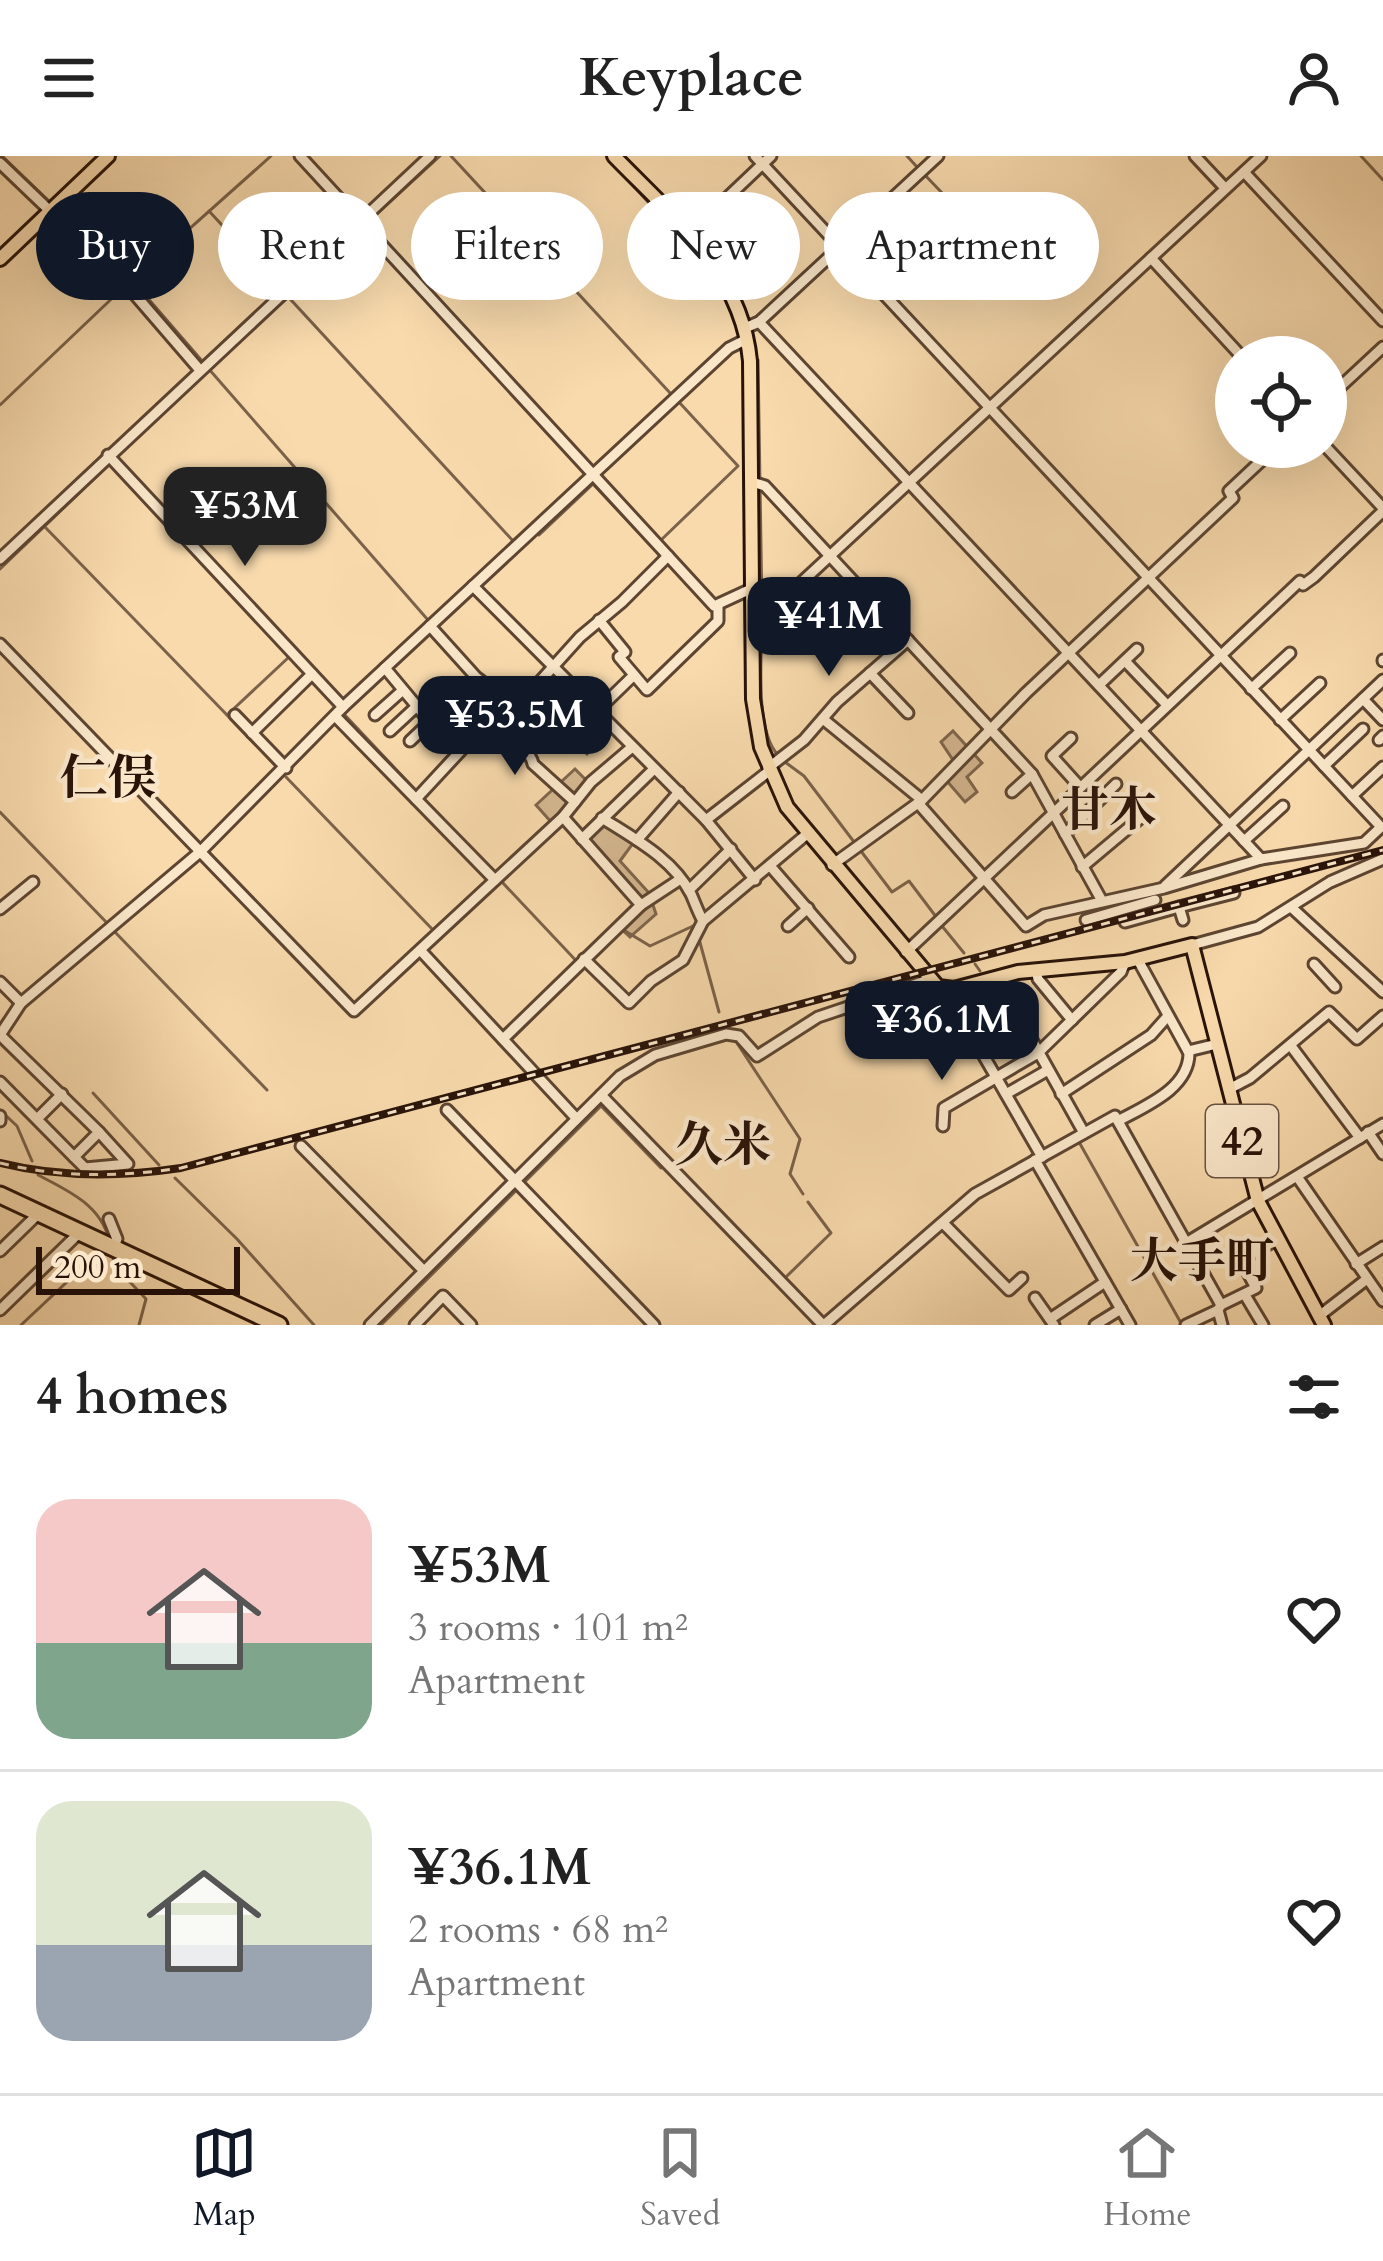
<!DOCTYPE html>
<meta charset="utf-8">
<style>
:root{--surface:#fff;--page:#f2f2f2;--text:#222;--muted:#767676;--line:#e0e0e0;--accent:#111827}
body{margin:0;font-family:Cardo,"Noto Serif JP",serif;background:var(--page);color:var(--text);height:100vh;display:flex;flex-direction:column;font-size:45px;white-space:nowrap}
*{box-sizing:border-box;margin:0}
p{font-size:39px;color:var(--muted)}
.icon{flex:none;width:66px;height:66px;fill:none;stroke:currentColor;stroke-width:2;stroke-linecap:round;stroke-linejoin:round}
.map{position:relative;height:1169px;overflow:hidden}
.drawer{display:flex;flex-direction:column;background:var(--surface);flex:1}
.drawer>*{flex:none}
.banner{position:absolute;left:36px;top:36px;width:1311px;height:108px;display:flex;gap:24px}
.buttons{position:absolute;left:1215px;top:180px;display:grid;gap:24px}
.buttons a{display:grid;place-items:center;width:132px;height:132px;border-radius:50%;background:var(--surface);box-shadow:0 12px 48px #0002;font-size:60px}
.scale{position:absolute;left:36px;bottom:30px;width:204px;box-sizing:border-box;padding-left:12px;border:6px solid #291309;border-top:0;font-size:33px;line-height:42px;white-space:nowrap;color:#291309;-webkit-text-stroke:9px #fae7ca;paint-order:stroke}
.price{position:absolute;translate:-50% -102px;padding:0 27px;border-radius:24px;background:var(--accent);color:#fff;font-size:39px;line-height:78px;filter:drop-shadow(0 3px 6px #0008)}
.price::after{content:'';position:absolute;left:50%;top:72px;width:36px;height:27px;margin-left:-18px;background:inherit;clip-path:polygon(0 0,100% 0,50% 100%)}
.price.selected{background:#222;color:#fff}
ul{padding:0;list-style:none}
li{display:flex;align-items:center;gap:36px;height:300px;padding:0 36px}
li+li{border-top:3px solid var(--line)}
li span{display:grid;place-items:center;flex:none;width:336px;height:240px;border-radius:36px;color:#555}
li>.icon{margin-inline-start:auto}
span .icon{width:144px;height:144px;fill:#fffc;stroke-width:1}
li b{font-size:51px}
h2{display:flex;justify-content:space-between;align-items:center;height:144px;padding:0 36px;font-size:51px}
.chip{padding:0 42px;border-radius:54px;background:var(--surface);box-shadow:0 12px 48px #0002;font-size:42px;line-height:108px}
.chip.selected{background:var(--accent);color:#fff}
header{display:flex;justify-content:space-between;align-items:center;height:156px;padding:0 36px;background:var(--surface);font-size:54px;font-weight:700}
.dock{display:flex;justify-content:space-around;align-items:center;height:168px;border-top:3px solid var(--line);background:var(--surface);font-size:33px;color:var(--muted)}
.dock a{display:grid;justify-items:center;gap:6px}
.dock .selected{color:var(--accent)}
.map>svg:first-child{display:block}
</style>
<header><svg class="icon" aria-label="menu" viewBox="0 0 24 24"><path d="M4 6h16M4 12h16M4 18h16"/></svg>Keyplace<svg class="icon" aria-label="person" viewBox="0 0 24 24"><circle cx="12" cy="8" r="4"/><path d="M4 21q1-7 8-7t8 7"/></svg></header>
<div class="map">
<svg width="1383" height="1169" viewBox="0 0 1383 1169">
<rect width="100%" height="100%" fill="#f8daad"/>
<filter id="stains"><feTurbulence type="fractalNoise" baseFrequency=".00167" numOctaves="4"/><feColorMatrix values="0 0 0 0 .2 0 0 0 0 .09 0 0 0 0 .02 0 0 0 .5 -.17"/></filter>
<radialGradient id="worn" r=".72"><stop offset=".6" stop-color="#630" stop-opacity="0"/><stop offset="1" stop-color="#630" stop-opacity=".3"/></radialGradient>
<g fill="#d5b891" stroke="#7f664d" stroke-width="3">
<path d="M 563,555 L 597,587 L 587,598 L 566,580 L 552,589 L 542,576 Z"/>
<path d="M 953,575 L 982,607 L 967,621 L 977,636 L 965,646 L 946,624 L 957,610 L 941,586 Z"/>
<path d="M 575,613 L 587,625 L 552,667 L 536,649 Z"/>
<path d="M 603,666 L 634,686 L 620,705 L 649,737 L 656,758 L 630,781 L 616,768 L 635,749 L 581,689 Z"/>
</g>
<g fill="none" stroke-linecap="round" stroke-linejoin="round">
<g stroke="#7b624a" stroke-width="3">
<path d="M 2,0 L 50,46"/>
<path d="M 451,0 L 671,238"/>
<path d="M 907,0 L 917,11"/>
<path d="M 1361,0 L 1383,24"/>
<path d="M 620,15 L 706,110"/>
<path d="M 923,17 L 1029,128"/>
<path d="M 58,54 L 132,124 L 203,206"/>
<path d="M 209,55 L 514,386"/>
<path d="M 368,66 L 440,0"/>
<path d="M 132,124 L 271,0"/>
<path d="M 287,140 L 359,73"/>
<path d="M 758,204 L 762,453"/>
<path d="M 208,212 L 428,464"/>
<path d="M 0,249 L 125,130"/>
<path d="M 44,370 L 227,559 L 289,501 L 306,519"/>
<path d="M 539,379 L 593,328 L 652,391"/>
<path d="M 660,385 L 738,310 L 678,245"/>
<path d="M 0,413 L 146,273"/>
<path d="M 762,463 C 762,497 754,574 778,599"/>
<path d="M 342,556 L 583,812"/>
<path d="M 227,559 L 278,612"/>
<path d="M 785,606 L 804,620 L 892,736 L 909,725 L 937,762"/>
<path d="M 286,621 L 433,774"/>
<path d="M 0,656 L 108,768"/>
<path d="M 942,770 L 964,797"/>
<path d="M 622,773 L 650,790 L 693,770 L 695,774"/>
<path d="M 114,775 L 267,934"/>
<path d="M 699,783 L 719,856"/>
<path d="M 975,808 L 980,815"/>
<path d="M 995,832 L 1013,858"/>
<path d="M 513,882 L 582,814"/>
<path d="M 735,884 L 800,983 L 790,1018 L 803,1038"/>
<path d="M 93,937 L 159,1009"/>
<path d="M 0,954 L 17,970 L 32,1005"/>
<path d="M 1079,986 L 1181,1167"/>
<path d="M 38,1019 C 67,1034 101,1049 109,1084"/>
<path d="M 175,1022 L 237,1083 L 314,1169"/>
<path d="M 787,1120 L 831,1077 L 808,1046"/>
<path d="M 21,1169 L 85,1109 L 91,1112 L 106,1098 L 113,1101 L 114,1109 L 146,1143 L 139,1169"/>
<path d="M 381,1169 L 601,950 L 661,1012"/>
</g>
<g stroke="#5d4532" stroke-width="15">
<g id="minor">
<path d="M 300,0 L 714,450 L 753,432"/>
<path d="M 755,0 L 1381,671 L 1364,687 L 1261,703 L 1164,732 L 1044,759 L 1026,770 L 918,647 L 922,644 L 823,563"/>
<path d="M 1195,0 L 1225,32"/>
<path d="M 0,7 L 124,126 L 199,213"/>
<path d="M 1244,16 L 1383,165"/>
<path d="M 689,78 L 771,0"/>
<path d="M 1151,102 L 1242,201"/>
<path d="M 759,166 L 1261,703"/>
<path d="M 745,172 L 759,166 L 938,0"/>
<path d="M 1326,244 L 1383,191"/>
<path d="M 1326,291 L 1383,352"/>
<path d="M 108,299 L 343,551"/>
<path d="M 752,326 L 765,330 L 1032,618 L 1102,745"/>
<path d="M 0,403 L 430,0"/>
<path d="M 473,430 L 706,664 L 769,615"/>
<path d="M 599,464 L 625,496 L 619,501 L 647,534 L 718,465 L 718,451"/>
<path d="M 753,466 L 777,449 L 1261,0"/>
<path d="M 430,470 L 476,521 L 516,552 L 580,481 L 622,446 L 668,400"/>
<path d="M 0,488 L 354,855 L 563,661 L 591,626 L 631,592"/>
<path d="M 1383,504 L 1383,505"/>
<path d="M 1125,505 L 1167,549"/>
<path d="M 385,512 L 435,572 L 458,554 L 479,575 L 508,548"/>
<path d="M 870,517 L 908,557"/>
<path d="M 1099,529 L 1137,493"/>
<path d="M 1251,533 L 1290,497"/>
<path d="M 1363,543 L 1383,564"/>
<path d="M 596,556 L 634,519"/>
<path d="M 235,559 L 286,612"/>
<path d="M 375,559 L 403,534"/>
<path d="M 335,560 L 495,724"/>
<path d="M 1280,564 L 1320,527"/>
<path d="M 490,566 L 508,585 C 520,586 531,598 533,608 L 575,646"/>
<path d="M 390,575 L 417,550"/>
<path d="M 252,577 L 312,518"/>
<path d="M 1071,582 L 1052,600 L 1080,631"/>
<path d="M 1379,584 L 1383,580"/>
<path d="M 410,585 L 430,566"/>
<path d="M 1324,610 L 1363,573"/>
<path d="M 768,612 L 804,584 L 837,546 L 908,484"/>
<path d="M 1012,636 L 1032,618"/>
<path d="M 1352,640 L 1383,611"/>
<path d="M 416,643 L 479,575"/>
<path d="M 922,644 L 1026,537 L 1233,342 L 1229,335 L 1276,291"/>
<path d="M 602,662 C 635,683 673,703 691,738 C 695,747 698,756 703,765"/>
<path d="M 706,664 L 755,724"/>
<path d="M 1065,678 L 1116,628"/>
<path d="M 582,683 L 654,613"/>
<path d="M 637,684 L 679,636"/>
<path d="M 1244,685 L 1283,650"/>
<path d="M 832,709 L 918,647"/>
<path d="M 771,711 L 849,801"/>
<path d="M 1082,711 L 1144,659"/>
<path d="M 1165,730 L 1383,524"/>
<path d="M 689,734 L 731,693"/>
<path d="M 641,749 L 679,724"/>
<path d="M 1179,751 L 1234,737"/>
<path d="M 1291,751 L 1383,836"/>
<path d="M 0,753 L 33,726"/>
<path d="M 1086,764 L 1155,744"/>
<path d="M 1125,766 L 1179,751 L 1183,764"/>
<path d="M 788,770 L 808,752"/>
<path d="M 1192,789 L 1258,771 L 1330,726 L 1383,703"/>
<path d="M 421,795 L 576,962"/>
<path d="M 906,796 L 1300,425 L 1303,429 L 1314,421 L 1383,355"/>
<path d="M 584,803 L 629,847 L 651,825 L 683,804 L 703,765 L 807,678"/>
<path d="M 1314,808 L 1335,831"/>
<path d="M 1036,815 L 1038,823 L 1072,864"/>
<path d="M 0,826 L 21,847"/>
<path d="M 944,833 L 946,843 L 970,876 L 1042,1001"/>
<path d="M 1018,859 L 1084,977"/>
<path d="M 0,879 L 21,847 L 201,695 L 343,551 L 729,192 L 747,183"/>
<path d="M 0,879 L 99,976 L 74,1001 L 0,926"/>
<path d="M 503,883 L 641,749 L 563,661"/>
<path d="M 1291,890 L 1360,982"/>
<path d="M 1188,895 L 1217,888"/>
<path d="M 1229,933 L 1250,922 L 1329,856 L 1357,883 L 1383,860"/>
<path d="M 1006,938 L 1048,914"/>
<path d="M 1061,938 L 1151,879 L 1167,861"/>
<path d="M 601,939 L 823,1169"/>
<path d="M 447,954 L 654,1169"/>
<path d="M 0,960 L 0,965"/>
<path d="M 38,962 L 62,938"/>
<path d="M 1118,965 C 1145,950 1189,933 1189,897 L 1138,804"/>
<path d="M 943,970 L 944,952 L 1038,897 L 1121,816 L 1125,806"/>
<path d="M 1368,976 L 1383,998"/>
<path d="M 301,990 L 424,1115"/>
<path d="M 74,1001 L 85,1012 L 128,1008 L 99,976"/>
<path d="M 1035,1004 L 1130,1169"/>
<path d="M 1298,1022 L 1383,1145"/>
<path d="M 109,1063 L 117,1083 L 113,1093"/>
<path d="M 943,1067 L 1009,1134 L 1022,1122"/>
<path d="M 1186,1087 L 1383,968"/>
<path d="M 0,1095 L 38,1058"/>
<path d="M 1356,1108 L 1383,1091"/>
<path d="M 1245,1139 L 1263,1169"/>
<path d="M 1035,1142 L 1054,1169"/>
<path d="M 1221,1149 L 1256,1132 L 1241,1104 L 1276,1084"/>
<path d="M 0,1154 L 79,1077"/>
<path d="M 1319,1160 L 1367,1123"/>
<path d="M 1050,1163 L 1105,1126"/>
<path d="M 370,1169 L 620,920 L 655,899 L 726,878 L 739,880 L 757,900 L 818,861 L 928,824"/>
<path d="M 415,1169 L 443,1140 L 471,1169"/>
<path d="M 824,1169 L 975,1038 L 1115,960 L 1221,1149 L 1218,1154 L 1222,1169"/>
<path d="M 1095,1169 L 1121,1153"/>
<path d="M 1186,1169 L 1218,1154"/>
</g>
</g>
<g stroke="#291309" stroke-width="18">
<g id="major">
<path d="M 614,0 C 672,60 742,116 750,205 L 753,543 L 761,591 L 787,651 L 938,831 L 954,833 L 1018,816 L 1125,806 L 1192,789 L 1258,1045 L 1324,1169"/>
<path d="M 0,103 L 108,0"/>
</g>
</g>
<g stroke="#291309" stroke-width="21">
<path id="highway" d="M 0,1039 L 279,1169"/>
</g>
<use href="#minor" stroke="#fae7ca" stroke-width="9"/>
<use href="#major" stroke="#f8daad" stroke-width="12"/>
<use href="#highway" stroke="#f8daad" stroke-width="15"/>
<g stroke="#291309" stroke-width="8">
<path id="rail" d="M 0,1007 C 60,1022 120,1021 181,1012 L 1383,694"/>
</g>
<use href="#rail" stroke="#fae7ca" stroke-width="3" stroke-dasharray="9" stroke-linecap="butt"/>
</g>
<g text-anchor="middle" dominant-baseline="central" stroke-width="9" stroke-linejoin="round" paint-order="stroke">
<rect fill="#fae7ca" stroke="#685343" stroke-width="3" x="1206" y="949" width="72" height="72" rx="9"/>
<g font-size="42" font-weight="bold" fill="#291309">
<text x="1242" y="985">42</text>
</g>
<g font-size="48" font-weight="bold" fill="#291309" stroke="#fae7ca">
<text x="108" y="622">仁俣</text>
<text x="1109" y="654">甘木</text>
<text x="723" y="989">久米</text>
<text x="1202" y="1105">大手町</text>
</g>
</g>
<rect width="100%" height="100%" filter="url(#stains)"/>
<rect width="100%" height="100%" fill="url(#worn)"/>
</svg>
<div class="buttons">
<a><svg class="icon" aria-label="locate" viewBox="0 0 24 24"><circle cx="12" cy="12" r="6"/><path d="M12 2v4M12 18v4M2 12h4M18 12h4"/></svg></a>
</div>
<div class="scale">200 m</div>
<b class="price selected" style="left:245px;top:413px">¥53M</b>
<b class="price" style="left:829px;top:523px">¥41M</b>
<b class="price" style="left:515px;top:622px">¥53.5M</b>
<b class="price" style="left:942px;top:927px">¥36.1M</b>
<div class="banner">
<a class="chip selected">Buy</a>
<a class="chip">Rent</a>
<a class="chip">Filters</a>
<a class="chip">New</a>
<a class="chip">Apartment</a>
</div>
</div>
<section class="drawer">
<h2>4 homes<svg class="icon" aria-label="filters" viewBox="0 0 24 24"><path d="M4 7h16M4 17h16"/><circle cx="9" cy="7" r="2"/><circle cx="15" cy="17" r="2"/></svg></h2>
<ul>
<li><span style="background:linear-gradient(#f6c9c9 60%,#7fa58c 0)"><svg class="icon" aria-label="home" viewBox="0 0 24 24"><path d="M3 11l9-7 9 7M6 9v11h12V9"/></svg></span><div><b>¥53M</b><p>3 rooms · 101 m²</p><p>Apartment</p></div><svg class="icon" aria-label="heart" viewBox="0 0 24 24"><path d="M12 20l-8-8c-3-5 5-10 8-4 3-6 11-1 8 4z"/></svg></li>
<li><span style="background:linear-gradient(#dfe7d0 60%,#9aa5b1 0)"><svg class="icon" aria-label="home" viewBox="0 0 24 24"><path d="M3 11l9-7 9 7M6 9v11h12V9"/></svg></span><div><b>¥36.1M</b><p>2 rooms · 68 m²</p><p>Apartment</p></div><svg class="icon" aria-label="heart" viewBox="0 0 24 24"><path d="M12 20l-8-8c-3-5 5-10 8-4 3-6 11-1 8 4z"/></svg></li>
</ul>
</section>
<nav class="dock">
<a class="selected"><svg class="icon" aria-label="map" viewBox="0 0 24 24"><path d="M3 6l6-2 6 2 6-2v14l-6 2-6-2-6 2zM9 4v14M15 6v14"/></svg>Map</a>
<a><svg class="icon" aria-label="saved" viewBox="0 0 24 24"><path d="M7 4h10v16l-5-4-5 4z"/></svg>Saved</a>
<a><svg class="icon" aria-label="home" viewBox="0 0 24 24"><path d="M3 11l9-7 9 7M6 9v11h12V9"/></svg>Home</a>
</nav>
